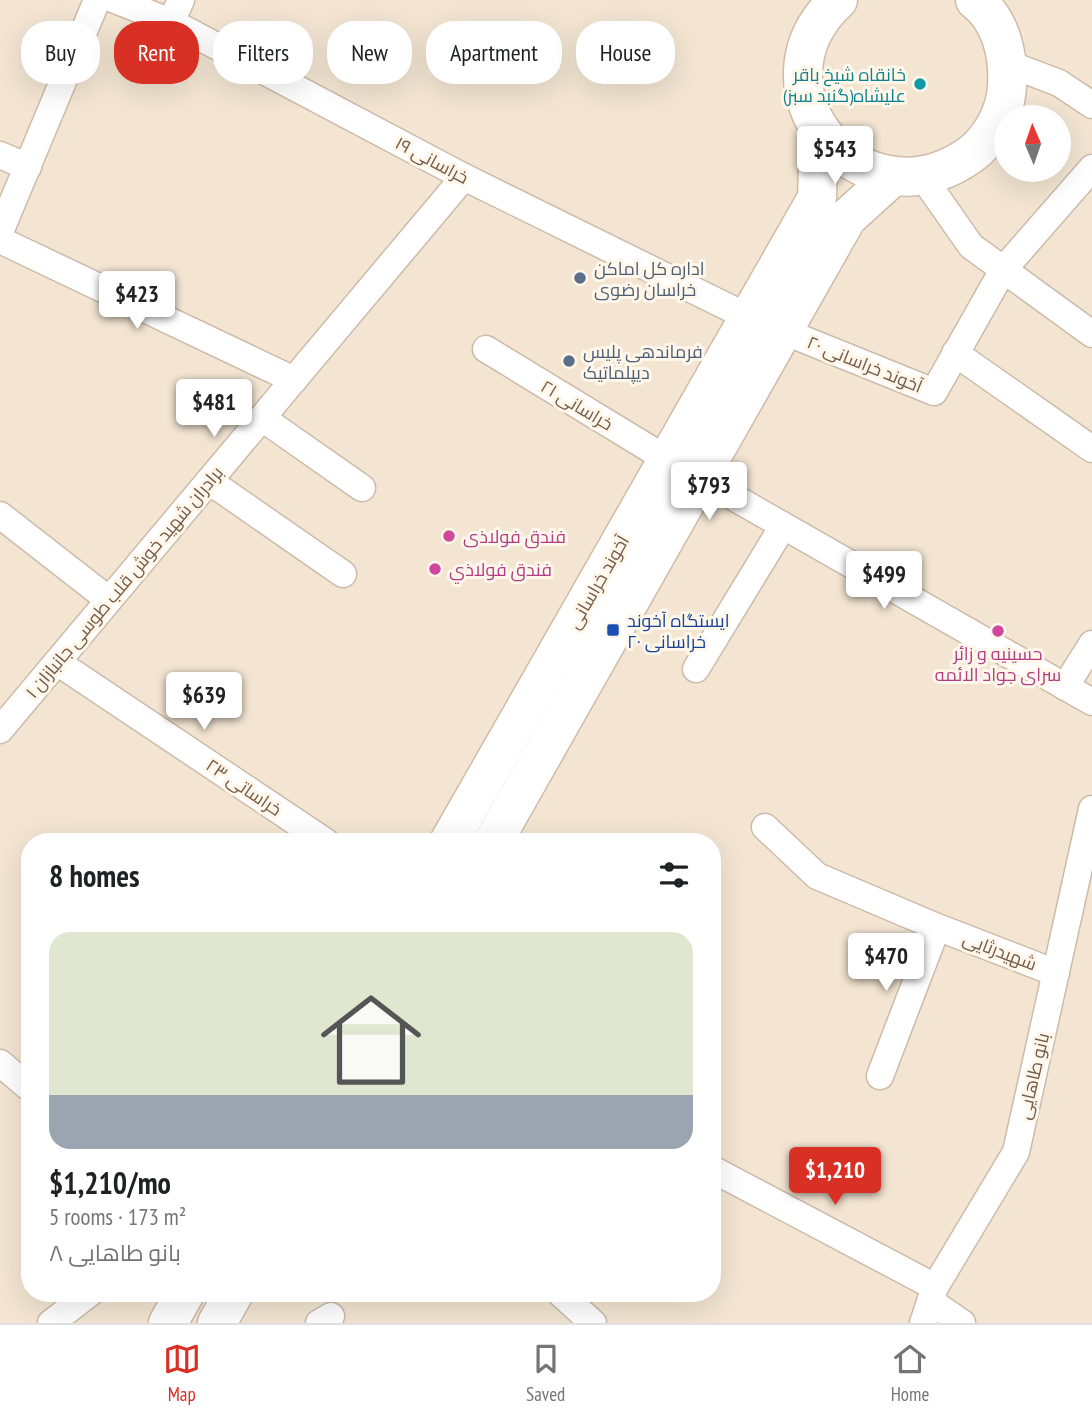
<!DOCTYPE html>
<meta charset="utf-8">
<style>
:root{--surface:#fff;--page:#f2f2f2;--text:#202124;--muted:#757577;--line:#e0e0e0;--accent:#d93025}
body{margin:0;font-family:"PT Sans Narrow",Cairo,sans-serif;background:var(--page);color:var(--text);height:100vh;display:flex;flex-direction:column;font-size:26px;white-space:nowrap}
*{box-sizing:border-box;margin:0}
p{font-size:23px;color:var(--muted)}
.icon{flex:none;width:38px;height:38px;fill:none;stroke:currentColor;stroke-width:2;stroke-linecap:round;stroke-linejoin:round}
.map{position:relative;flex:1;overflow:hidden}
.panel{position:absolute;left:21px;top:833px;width:700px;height:469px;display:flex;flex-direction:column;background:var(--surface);border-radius:28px;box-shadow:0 7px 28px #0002}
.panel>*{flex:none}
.hud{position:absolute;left:21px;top:21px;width:700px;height:63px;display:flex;gap:14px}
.needle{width:46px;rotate:358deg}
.controls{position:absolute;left:994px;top:105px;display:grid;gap:14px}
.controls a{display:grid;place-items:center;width:77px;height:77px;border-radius:50%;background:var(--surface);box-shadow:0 7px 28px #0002;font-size:35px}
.price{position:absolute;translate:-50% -60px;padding:0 16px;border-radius:7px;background:#fff;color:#222;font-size:23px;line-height:46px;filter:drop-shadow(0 2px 4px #0008)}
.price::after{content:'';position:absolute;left:50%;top:42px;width:21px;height:16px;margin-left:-10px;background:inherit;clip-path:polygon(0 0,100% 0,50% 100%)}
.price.selected{background:var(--accent);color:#fff}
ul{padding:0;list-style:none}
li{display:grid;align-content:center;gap:14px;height:371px;padding:0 28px}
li+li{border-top:2px solid var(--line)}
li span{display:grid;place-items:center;height:217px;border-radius:21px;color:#555}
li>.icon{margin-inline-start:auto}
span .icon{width:126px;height:126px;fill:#fffc;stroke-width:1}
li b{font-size:30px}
h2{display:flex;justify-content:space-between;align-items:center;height:84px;padding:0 28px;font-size:30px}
.chip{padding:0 24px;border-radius:28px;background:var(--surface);box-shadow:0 7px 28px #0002;font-size:24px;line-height:63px}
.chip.selected{background:var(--accent);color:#fff}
.menu{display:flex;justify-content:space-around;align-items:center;height:98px;border-top:2px solid var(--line);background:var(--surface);font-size:19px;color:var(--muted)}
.menu a{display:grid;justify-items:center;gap:4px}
.menu .selected{color:var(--accent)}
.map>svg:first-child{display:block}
</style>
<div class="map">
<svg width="1092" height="1323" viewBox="0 0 1092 1323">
<rect width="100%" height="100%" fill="#fcf3e4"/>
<path fill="#f3e5d2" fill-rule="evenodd" d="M 0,0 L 1092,0 L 1092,1323 L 0,1323 ZM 1006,117 L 1059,117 L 1059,170 L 1006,170 ZM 30,842 L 712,842 L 712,1293 L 30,1293 Z"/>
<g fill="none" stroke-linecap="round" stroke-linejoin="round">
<g stroke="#cdbbaa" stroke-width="29">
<g id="street">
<path d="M 115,0 L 171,22 L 464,177 L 750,318"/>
<path d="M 171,22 L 181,0"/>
<path d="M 1009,64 L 1059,83 L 1092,105"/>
<path d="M 0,155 L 28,167"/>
<path d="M 922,176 L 971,246 L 1092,334"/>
<path d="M 0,232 L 97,0"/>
<path d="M 0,240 L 294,380"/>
<path d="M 783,331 L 934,392 L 1003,270 L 1092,168"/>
<path d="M 486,349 L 668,460"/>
<path d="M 955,353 L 1092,449"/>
<path d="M 262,418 L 362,488"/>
<path d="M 700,478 L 1092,702"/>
<path d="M 209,481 L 343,574"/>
<path d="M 0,515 L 109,600"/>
<path d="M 57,662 L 326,842"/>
<path d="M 696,669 L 783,526"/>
<path d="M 1065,687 L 1092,644"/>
<path d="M 0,730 L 464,177"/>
<path d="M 765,827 L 817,876 L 937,927 L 1056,973"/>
<path d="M 0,1063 L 27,1086"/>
<path d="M 880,1076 L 937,927"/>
<path d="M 712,1169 L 935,1287"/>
<path d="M 560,1293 L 593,1323"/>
<path d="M 930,1301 L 962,1323"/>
<path d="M 51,1323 L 90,1293"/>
<path d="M 319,1323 L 331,1316"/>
<path d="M 923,1323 L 935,1287 L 1016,1152 L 1092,809"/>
</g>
</g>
<g stroke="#d0bba8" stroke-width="41">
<g id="secondary">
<path d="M 838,0 C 742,89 862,231 970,155 C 991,140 1006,111 1007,86 C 1009,55 1001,20 975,0"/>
<path d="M 449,842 L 817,198 L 819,130"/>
<path d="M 493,842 L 847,218 L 892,177"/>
<path d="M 168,1323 L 185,1293"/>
<path d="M 217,1323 L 234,1293"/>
</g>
</g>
<use href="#street" stroke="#fff" stroke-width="26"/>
<use href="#secondary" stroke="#fff" stroke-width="38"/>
</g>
<circle fill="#0f9aa8" stroke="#fff7ea" stroke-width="2.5" cx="920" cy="84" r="7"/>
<g fill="#5c6f8a" stroke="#fff7ea" stroke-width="2.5">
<circle cx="580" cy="278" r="7"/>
<circle cx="569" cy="361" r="7"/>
</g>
<g fill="#d1479c" stroke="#fff7ea" stroke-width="2.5">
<circle cx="449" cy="536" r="7"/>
<circle cx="435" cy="569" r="7"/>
<circle cx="998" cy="631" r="7"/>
</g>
<rect fill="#1a4fb4" stroke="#fff7ea" stroke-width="2.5" x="606" y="623" width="14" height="14" rx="3.5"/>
<g text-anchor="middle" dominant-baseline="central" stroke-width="6" stroke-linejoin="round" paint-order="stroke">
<g font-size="18" fill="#0d838f" stroke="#fff7ea" text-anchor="end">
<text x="906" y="74">خانقاه شیخ باقر<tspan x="906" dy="21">علیشاه(گنبد سبز)</tspan></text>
</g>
<g font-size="18" fill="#745a4a" stroke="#fff7ea">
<text transform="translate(432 160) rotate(28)">خراسانی ۱۹</text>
<text transform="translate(865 364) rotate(22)">آخوند خراسانی ۲۰</text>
<text transform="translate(577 405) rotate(31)">خراسانی ۲۱</text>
<text transform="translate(124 582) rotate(-50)">برادران شهید خوش قلب طوسی جانبازان ۱</text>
<text transform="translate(598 582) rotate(-60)">آخوند خراسانی</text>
<text transform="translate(244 787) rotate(34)">خراساتی ۲۳</text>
<text transform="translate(1000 951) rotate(21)">شهیدرثایی</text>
<text transform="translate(1033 1076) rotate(-77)">بانو طاهایی</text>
</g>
<g font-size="18" fill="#4e5e75" stroke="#fff7ea" text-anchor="start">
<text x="594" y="268">اداره کل اماکن<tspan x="594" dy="21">خراسان رضوی</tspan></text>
<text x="583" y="351">فرماندهی پلیس<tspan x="583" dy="21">دیپلماتیک</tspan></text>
</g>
<g font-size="18" fill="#b23c85" stroke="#fff7ea" text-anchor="start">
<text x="463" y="536">فندق فولاذی</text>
<text x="449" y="569">فندق فولاذي</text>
<text x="998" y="653" text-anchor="middle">حسینیه و زائر<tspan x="998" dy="21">سرای جواد الائمه</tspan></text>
</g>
<g font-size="18" fill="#164399" stroke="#fff7ea" text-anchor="start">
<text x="627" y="620">ایستگاه آخوند<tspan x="627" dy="21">خراسانی ۲۰</tspan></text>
</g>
</g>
</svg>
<div class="controls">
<a><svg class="needle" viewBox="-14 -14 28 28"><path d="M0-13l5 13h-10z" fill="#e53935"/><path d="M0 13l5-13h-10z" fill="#757577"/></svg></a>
</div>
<b class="price" style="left:835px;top:186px">$543</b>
<b class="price" style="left:137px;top:331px">$423</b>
<b class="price" style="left:214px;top:439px">$481</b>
<b class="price" style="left:709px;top:522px">$793</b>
<b class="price" style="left:884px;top:611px">$499</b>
<b class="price" style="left:204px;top:732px">$639</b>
<b class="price" style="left:886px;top:993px">$470</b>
<b class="price selected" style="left:835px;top:1207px">$1,210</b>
<div class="hud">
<a class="chip">Buy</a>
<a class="chip selected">Rent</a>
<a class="chip">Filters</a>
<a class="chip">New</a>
<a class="chip">Apartment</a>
<a class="chip">House</a>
</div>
<section class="panel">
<h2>8 homes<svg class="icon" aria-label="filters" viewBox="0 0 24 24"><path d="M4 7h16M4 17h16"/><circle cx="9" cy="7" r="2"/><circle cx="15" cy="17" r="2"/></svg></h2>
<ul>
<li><span style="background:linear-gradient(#dfe7d0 75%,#9aa5b1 0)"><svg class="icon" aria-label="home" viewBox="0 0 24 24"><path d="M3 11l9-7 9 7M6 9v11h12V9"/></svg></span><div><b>$1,210/mo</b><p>5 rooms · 173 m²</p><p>بانو طاهایی ۸</p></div></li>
</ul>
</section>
</div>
<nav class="menu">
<a class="selected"><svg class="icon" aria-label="map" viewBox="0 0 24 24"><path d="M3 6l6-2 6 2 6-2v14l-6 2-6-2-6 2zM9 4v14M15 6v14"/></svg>Map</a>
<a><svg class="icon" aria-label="saved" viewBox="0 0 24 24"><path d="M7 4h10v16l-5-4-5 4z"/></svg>Saved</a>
<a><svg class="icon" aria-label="home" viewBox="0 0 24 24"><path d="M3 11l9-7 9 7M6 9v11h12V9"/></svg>Home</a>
</nav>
